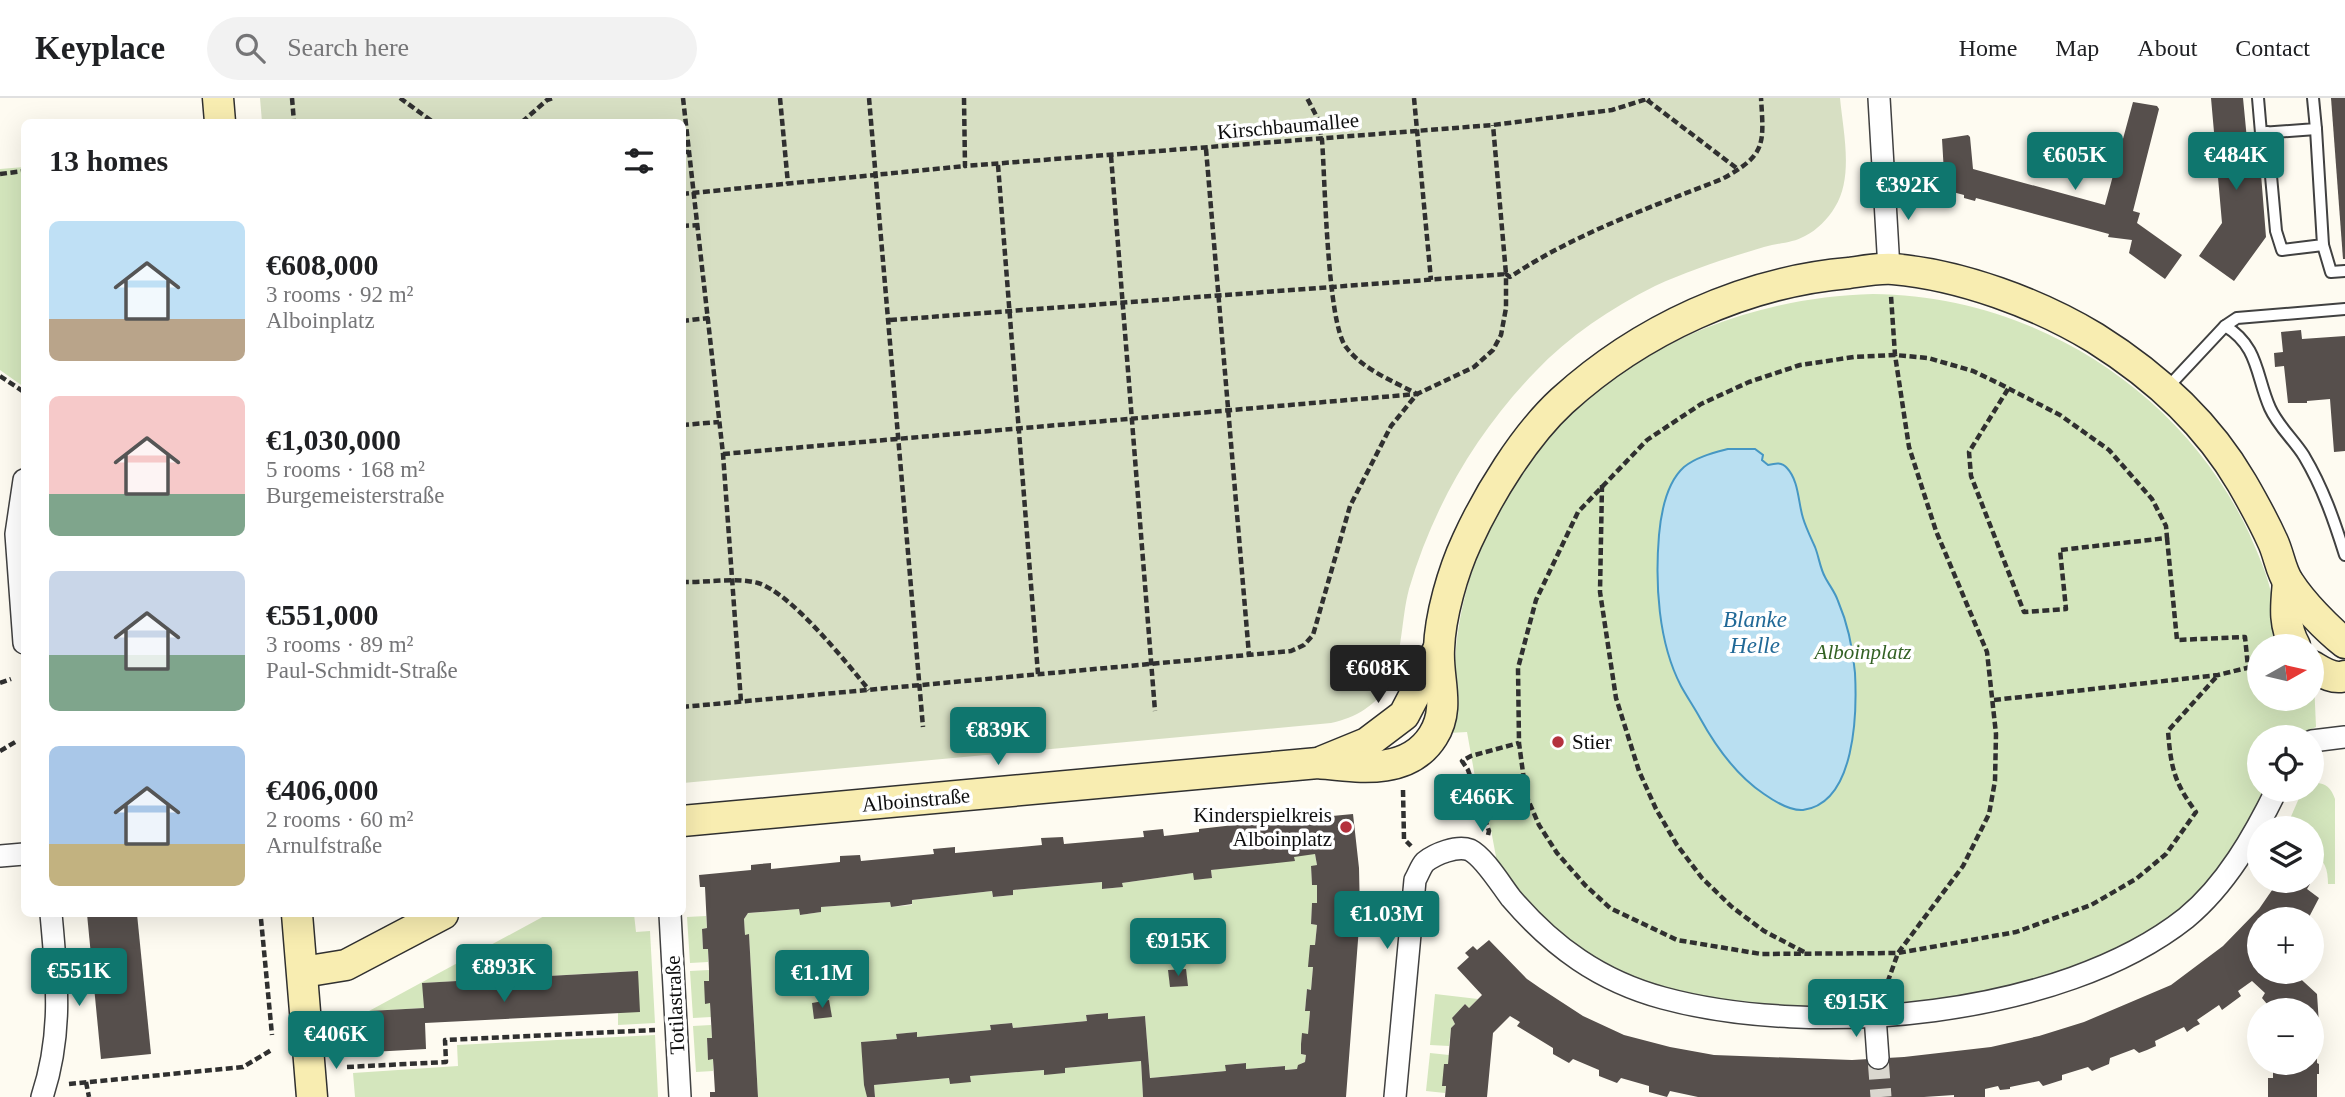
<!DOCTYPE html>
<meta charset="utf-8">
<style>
:root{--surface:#fff;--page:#f2f2f2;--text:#202124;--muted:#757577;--line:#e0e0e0;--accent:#0f766e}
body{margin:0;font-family:"Times New Roman",serif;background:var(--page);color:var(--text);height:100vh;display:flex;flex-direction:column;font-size:26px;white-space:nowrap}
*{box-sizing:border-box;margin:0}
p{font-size:23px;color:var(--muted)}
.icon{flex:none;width:38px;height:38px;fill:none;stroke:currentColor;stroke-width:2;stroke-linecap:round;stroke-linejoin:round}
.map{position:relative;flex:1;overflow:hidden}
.side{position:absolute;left:21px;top:21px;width:665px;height:798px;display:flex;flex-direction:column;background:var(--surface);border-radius:10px;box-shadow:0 7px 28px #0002}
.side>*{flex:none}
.needle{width:46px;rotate:82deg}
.buttons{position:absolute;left:2247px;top:536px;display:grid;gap:14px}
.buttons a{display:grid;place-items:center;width:77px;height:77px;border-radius:50%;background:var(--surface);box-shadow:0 7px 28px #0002;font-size:35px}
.price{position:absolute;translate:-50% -60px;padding:0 16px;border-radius:7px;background:var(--accent);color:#fff;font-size:23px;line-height:46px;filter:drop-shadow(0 2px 4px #0008)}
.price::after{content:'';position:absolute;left:50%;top:42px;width:21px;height:16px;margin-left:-10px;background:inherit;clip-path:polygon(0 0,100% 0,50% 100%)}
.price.active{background:#222;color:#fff}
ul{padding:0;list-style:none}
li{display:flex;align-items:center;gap:21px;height:175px;padding:0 28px}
li span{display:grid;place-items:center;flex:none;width:196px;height:140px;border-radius:10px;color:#555}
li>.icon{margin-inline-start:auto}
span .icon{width:84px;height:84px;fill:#fffc;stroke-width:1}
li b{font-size:30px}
h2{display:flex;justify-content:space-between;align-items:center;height:84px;padding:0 28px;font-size:30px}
header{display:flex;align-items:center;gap:42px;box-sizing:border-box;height:98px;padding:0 35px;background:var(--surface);border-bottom:2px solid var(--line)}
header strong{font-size:33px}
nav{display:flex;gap:38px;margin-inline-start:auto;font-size:24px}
.search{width:490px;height:63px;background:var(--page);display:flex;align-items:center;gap:18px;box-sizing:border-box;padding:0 24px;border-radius:38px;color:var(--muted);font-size:26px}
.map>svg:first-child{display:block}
</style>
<header>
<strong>Keyplace</strong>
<div class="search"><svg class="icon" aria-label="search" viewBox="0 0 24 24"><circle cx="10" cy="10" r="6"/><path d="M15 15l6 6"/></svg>Search here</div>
<nav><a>Home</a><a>Map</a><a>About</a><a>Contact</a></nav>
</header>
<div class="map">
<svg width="2345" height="999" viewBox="0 0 2345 999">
<rect width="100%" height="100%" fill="#fefbf1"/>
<g fill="#d4e6bd">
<path d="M 24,69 L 24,289 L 0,272 L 0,71 Z"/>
<path d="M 1873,196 C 2032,197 2182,292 2249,435 C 2257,454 2267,475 2271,495 C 2274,513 2275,530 2281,548 L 2259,548 L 2259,600 L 2312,600 L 2312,582 L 2314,583 L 2316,629 L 2295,639 L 2259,639 L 2259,691 L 2264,691 L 2246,732 L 2228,762 L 2199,797 L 2152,835 L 2103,859 L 2019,887 L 1893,909 L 1760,909 L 1641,886 L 1597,865 L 1538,817 L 1497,764 L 1491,732 L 1475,679 L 1467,634 L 1449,635 C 1456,609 1454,592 1455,567 C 1456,538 1461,511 1469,483 C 1523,303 1691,201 1873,196 Z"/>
<path d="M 2313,685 C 2325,684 2331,689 2335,701 L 2335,786 L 2328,786 C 2328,772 2325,761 2312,755 L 2312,730 L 2286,730 L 2303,691 L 2312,691 Z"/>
<path d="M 1308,756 L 1315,756 L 1317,767 L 1311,769 L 1312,787 L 1317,787 L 1317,805 L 1312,805 L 1311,826 L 1317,827 L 1315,847 L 1309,869 L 1313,869 L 1311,892 L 1307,891 L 1305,913 L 1310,913 L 1308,936 L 1302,936 L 1301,956 L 1306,957 L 1305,964 L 1302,965 L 1297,971 L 1285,972 L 1285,968 L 1246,971 L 1245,965 L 1226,967 L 1226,973 L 1150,980 L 1145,918 L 1108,921 L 1107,915 L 1086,917 L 1087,923 L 1013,930 L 1012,925 L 990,927 L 991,932 L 917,939 L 917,934 L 897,936 L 897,941 L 861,944 L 867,999 L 758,999 L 749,837 L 745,837 L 744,821 L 748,815 L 799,811 L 800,817 L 821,814 L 821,809 L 890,804 L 891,809 L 912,807 L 912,802 L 992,793 L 993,799 L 1013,797 L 1013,792 L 1102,784 L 1103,791 L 1122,789 L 1122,785 L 1193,775 L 1203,781 L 1212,779 L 1211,772 Z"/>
<path d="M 548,816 L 634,816 L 636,834 L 650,833 L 655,925 L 618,927 L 618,915 L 637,873 L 423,885 L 424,910 L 369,913 Z"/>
<path d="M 706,818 L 707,830 L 702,831 L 703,851 L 708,851 L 708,864 L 690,865 L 687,819 Z"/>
<path d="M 709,872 L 709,883 L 705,905 L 710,905 L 711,919 L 693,920 L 690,873 Z"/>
<path d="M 1435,896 L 1478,901 L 1469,910 L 1465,906 L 1452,920 L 1455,926 L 1451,930 L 1449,948 L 1430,947 Z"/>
<path d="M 711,927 L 712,940 L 707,941 L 708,961 L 713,961 L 713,973 L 696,974 L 693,928 Z"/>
<path d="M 655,937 L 658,999 L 355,999 L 353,975 L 458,968 L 457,947 Z"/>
<path d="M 1430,955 L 1449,957 L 1445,995 L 1426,993 Z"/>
<path d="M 1141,963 L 1143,999 L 875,999 L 874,987 L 949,980 L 950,986 L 971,983 L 970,978 L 1044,972 L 1044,976 L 1065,975 L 1065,970 Z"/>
</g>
<path fill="#d7dfc3" d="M 260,0 L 1840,0 C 1843,33 1854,79 1835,109 C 1828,121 1817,132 1805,138 C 1793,145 1778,145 1764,149 C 1727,160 1690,172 1655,188 C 1611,210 1569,238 1535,274 C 1476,335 1433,409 1409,491 C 1401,521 1403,556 1389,584 C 1378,607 1355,620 1331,625 L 683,685 L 682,24 L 262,24 Z"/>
<path fill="#b9dff1" stroke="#4697c3" stroke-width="2" d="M 1728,351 L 1755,351 L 1763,357 L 1762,362 L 1768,367 C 1776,365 1782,364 1787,370 C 1799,383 1798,404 1803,420 C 1806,430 1811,440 1815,449 C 1819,459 1820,470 1825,479 C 1829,487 1835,494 1838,503 C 1847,524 1853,552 1855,575 C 1857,614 1856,705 1803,712 C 1790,713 1774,703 1764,696 C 1737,678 1716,649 1700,620 C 1694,609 1687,599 1681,588 C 1658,544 1655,485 1659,437 C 1661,415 1666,385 1684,369 C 1696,359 1713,355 1728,351 Z"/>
<g fill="#564f4c">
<path d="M 2211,0 L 2243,0 L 2248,52 L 2259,51 L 2266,139 L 2234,183 L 2199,158 L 2222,125 Z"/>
<path d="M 2331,0 L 2345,0 L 2345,161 L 2343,161 Z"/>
<path d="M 2133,4 L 2157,8 L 2159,11 L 2133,113 L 2140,115 L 2137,125 L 2182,157 L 2165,181 L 2129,155 L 2132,142 L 2108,139 L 2109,136 L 1976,100 L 1975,103 L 1964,100 L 1964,97 L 1945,92 L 1942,41 L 1968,37 L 1970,39 L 1973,71 L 2105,107 Z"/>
<path d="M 2301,232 L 2302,241 L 2345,238 L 2345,353 L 2334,354 L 2330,301 L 2307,303 L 2307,305 L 2288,305 L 2284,268 L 2275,269 L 2274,255 L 2283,254 L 2281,234 Z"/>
<path d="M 1353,716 L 1359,770 L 1360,816 L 1346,999 L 1143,999 L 1141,963 L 1065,970 L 1065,975 L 1044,977 L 1044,972 L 970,978 L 971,984 L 950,986 L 949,980 L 874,987 L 875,999 L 867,999 L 864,987 L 861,944 L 897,941 L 896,936 L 917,934 L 917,939 L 991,932 L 990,927 L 1012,925 L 1013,930 L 1087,923 L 1086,917 L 1108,915 L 1108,921 L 1145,918 L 1150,980 L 1226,973 L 1225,967 L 1246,965 L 1246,971 L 1285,968 L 1285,972 L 1297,971 L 1298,967 L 1305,964 L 1306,957 L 1301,956 L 1301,946 L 1302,935 L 1308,936 L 1310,913 L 1305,913 L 1307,891 L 1311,892 L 1313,869 L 1308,869 L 1310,847 L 1315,847 L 1317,827 L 1311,826 L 1312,805 L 1317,805 L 1317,787 L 1312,787 L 1311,768 L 1317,767 L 1315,756 L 1294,759 L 1295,763 L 1211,772 L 1212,780 L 1194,782 L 1193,775 L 1122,785 L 1123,789 L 1102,791 L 1102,784 L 1013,792 L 1013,797 L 993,799 L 992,793 L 912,802 L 912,806 L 891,809 L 890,804 L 821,809 L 821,814 L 800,817 L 799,811 L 748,815 L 744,821 L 745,837 L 749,836 L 758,999 L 710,999 L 710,994 L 715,994 L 713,961 L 708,962 L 707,940 L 712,940 L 710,905 L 705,906 L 704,883 L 709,883 L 709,872 L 708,851 L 703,851 L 702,831 L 707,830 L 705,789 L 700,789 L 699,777 L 751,772 L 751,767 L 760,766 L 771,765 L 771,771 L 840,764 L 840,758 L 860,757 L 861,763 L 934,756 L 933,751 L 955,749 L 955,755 L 1042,747 L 1041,740 L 1063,739 L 1064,746 L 1144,739 L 1143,733 L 1163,731 L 1164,738 L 1199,734 L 1199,731 L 1234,727 L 1234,725 L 1256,723 L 1256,725 L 1300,719 L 1301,721 Z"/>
<path d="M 2279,782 L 2305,782 L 2310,786 L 2307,791 L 2319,800 L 2308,821 L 2259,821 L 2259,873 L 2292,873 L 2317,896 L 2319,926 L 2317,926 L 2317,965 L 2319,966 L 2319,976 L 2317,976 L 2317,999 L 2268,999 L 2268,980 L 2273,980 L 2273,964 L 2312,964 L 2312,912 L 2272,912 L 2262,900 L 2265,895 L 2252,883 L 2238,893 L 2241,898 L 2222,912 L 2219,907 L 2197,922 L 2200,926 L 2194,929 L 2187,934 L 2184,929 L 2155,943 L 2156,948 L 2147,952 L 2139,955 L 2134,951 L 2110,960 L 2109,966 L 2092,973 L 2088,969 L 2062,977 L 2062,982 L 2043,988 L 2039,983 L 2010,989 L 2010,991 L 2000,992 L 1998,988 L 1985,991 L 1985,999 L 1954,999 L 1954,997 L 1924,999 L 1698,999 L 1670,993 L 1667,999 L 1649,994 L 1649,988 L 1621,980 L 1617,985 L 1599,978 L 1599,972 L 1573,961 L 1569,965 L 1553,956 L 1553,950 L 1517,928 L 1520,924 L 1510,918 L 1493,935 L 1487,999 L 1445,999 L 1446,988 L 1442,988 L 1444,966 L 1448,966 L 1451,930 L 1455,926 L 1452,920 L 1465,906 L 1469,910 L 1482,897 L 1457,870 L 1469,859 L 1465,855 L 1473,848 L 1477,852 L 1489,842 L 1527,881 L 1540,890 L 1583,918 L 1624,937 L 1670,949 L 1714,957 L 1852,962 L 1904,959 L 1991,949 L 2039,938 L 2084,924 L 2171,887 L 2223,848 L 2259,811 Z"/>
<path d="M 87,816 L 137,816 L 151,956 L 101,961 Z"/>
<path d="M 1186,871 L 1188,888 L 1170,889 L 1168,872 Z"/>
<path d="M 638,873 L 640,914 L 425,925 L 426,951 L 371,954 L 369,913 L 424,910 L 422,885 Z"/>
<path d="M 829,902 L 832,919 L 814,921 L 812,905 Z"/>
</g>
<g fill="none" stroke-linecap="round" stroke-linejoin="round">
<path stroke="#dad7cf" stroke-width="21" stroke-dasharray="21 10" stroke-linecap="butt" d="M 1878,960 L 1881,999"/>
<g stroke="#414141" stroke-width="14">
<g id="lane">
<path d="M 2258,0 L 2261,35 L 2316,31 L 2313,0"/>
<path d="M 2267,34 L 2276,133 L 2282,152 L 2323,147 L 2316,31"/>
<path d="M 2323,147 L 2331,174 L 2345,173"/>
<path d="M 2225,228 C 2259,248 2256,279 2270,310 C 2278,328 2294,342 2304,358 C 2323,390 2334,422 2345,457"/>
<path d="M 2167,290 L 2225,228 L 2237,220 L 2345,211"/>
</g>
</g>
<g stroke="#414141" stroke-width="24">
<g id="street">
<path d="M 1879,0 L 1889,171"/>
<path d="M 24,382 L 16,436 L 24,545"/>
<path d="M 2312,643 L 2345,639"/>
<path d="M 0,758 L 24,756"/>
<path d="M 670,816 L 680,999"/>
<path d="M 1875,918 L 1878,960"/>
<path d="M 42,999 C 63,936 57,880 51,816"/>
<path d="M 1395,999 L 1415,782 C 1418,777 1421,768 1425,764 C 1435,756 1457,747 1470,752 C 1484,759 1501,787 1511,800 C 1553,849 1600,883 1663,900 C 1814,941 2061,919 2186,820 C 2226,787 2254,738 2277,691"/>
</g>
</g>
<g stroke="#303030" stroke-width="33">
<g id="secondary">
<path d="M 218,0 L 220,24"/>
<path d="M 2288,484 C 2286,507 2283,526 2295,548"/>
<path d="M 2312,568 C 2322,574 2333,582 2345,578"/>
<path d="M 1323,663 L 1367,645 L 1404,617 L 1438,552"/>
<path d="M 682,723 L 1318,665 C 1357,669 1408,678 1433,638 C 1451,610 1437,581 1439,551 C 1440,518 1453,473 1467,443 C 1488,397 1524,338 1562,303 C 1640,232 1744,184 1849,175 C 1863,173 1879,170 1893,171 C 1961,177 2037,205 2095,240 C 2154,277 2207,325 2242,385 C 2253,404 2264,424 2273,444 C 2279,457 2281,474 2289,485 C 2302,505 2326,530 2345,545"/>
<path d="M 297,816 L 312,999"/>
<path d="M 303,874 L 346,867 L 443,816"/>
</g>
</g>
<g stroke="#303030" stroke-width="4.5" stroke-dasharray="7 3.5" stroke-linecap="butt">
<path d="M 292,0 L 294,24"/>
<path d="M 400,0 L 433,24"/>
<path d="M 683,0 L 723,356 L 741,604"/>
<path d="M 780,0 L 788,86"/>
<path d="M 869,0 L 923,629"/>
<path d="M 964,0 L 965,68 L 1493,27 L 1612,12 L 1650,0"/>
<path d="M 1414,0 L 1431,182"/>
<path d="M 1647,2 L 1739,72"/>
<path d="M 522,24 L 547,2 L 553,0"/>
<path d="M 1206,51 L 1249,557"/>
<path d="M 682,54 L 690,54"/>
<path d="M 1111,58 L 1155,613"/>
<path d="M 998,67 L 1038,576"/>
<path d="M 0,76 L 24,73"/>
<path d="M 682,96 L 965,68"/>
<path d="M 682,128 L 699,127"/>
<path d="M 890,222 L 1506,176 L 1493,27"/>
<path d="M 682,223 L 709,220"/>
<path d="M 0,278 L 24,294"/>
<path d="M 2008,291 L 1969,354 L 1971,378 L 2024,514 L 2066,511 L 2060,452 L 2167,440 L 2166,428 L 2152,401 L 2109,352 L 2060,317 L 2000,286 L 1973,273 L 1928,260 L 1895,257 L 1854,259 L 1800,267 L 1749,284 L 1701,306 L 1647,342 L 1578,414 L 1536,502 L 1518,570 L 1519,645 L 1526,697 L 1539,727 L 1557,755 L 1585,787 L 1610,810 L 1677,842 L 1761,856 L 1898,855 L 2016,834 L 2091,807 L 2136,781 L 2166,756 L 2196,714 C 2174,684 2171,670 2168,633 L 2218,577"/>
<path d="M 682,327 L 719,324"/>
<path d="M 723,356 L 1417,296 C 1393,283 1362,271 1346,249 C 1327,225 1325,79 1322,42 L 1318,21 L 1307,0"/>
<path d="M 1602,387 L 1600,494 L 1616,600 L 1639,673 L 1656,711 L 1677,747 L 1702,780 L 1732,809 L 1764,833 L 1806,855"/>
<path d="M 2167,440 L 2177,542 L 2245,539 L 2248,569"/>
<path d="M 682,484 C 706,485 735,479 758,485 C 791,495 846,564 869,592"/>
<path d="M 0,585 L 11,581"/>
<path d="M 1994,602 L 2218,577 L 2259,567"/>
<path d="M 682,609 L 1291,553 L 1304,547 L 1313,537 L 1350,408 L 1391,328 L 1417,296 L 1474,269 L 1493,252 L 1501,237 L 1506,210 L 1506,176 L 1510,179 C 1576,135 1649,110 1722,81 C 1766,57 1764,47 1761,0"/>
<path d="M 0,653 L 17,643"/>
<path d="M 1403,692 L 1404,741 L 1411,748"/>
<path d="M 1488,737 L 1489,733 L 1468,672 L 1462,663 L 1471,658 L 1519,645"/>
<path d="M 261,821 L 272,937"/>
<path d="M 1884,894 L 1898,855 L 1963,768 L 1989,716 L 1995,683 L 1996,636 L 1987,554 L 1936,433 L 1909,349 L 1895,257 L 1891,198"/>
<path d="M 347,969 L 446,964 L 445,942 L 655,932"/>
<path d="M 86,984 L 89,999"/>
<path d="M 69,986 L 243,969 L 273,951"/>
</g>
<use href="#lane" stroke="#fff" stroke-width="10"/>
<use href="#street" stroke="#fff" stroke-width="21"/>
<use href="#secondary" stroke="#f8edb1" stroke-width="30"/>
</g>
<g fill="#b4313d" stroke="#fff" stroke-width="2.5">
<circle cx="1558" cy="644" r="7"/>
<circle cx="1346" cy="729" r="7"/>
</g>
<g text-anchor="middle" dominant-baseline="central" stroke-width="7" stroke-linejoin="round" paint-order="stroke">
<g font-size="21" fill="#0e0e0e" stroke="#fff">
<text transform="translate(1288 28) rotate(-5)">Kirschbaumallee</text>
<text transform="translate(916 702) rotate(-5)">Alboinstraße</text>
<text transform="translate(675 907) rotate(-93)">Totilastraße</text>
</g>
<g font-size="21" font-style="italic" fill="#336124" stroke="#fff">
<text x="1863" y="554">Alboinplatz</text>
</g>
<g font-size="21" fill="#0e0e0e" stroke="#fff" text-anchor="start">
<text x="1572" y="644">Stier</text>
<text x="1332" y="717" text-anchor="end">Kinderspielkreis<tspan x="1332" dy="24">Alboinplatz</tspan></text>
</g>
<g font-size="23" font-style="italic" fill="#216997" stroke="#fff">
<text x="1755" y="521">Blanke<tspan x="1755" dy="26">Helle</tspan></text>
</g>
</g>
</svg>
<div class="buttons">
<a><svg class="needle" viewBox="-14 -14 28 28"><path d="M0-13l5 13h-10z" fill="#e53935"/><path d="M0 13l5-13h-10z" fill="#757577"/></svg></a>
<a><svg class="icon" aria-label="locate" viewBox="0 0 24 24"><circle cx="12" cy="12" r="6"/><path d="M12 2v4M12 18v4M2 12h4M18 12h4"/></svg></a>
<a><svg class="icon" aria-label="layers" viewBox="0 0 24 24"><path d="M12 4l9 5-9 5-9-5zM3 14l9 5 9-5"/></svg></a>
<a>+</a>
<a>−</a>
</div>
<b class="price" style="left:2075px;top:94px">€605K</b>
<b class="price" style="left:2236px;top:94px">€484K</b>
<b class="price" style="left:1908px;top:124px">€392K</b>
<b class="price active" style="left:1378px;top:607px">€608K</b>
<b class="price" style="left:998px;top:669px">€839K</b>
<b class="price" style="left:1482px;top:736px">€466K</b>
<b class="price" style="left:1387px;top:853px">€1.03M</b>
<b class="price" style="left:1178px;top:880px">€915K</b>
<b class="price" style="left:504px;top:906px">€893K</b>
<b class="price" style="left:79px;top:910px">€551K</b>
<b class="price" style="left:822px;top:912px">€1.1M</b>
<b class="price" style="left:1856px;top:941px">€915K</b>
<b class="price" style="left:336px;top:973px">€406K</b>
<section class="side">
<h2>13 homes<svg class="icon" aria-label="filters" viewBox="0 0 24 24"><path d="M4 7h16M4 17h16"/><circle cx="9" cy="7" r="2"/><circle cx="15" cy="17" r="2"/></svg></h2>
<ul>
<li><span style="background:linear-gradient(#bfe0f5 70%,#b9a48a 0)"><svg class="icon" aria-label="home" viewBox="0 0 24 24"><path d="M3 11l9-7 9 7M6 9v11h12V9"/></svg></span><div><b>€608,000</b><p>3 rooms · 92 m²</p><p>Alboinplatz</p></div></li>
<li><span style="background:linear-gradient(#f6c9c9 70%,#7fa58c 0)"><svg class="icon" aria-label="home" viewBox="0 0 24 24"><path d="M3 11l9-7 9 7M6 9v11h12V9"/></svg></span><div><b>€1,030,000</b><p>5 rooms · 168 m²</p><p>Burgemeisterstraße</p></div></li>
<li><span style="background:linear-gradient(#c9d6e8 60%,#7fa58c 0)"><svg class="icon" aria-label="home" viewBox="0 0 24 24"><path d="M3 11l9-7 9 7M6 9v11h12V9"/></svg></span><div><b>€551,000</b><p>3 rooms · 89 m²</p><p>Paul-Schmidt-Straße</p></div></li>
<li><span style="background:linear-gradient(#a9c7e8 70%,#c2b280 0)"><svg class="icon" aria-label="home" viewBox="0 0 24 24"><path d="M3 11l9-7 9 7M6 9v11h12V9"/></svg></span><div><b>€406,000</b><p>2 rooms · 60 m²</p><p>Arnulfstraße</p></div></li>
</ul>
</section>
</div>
